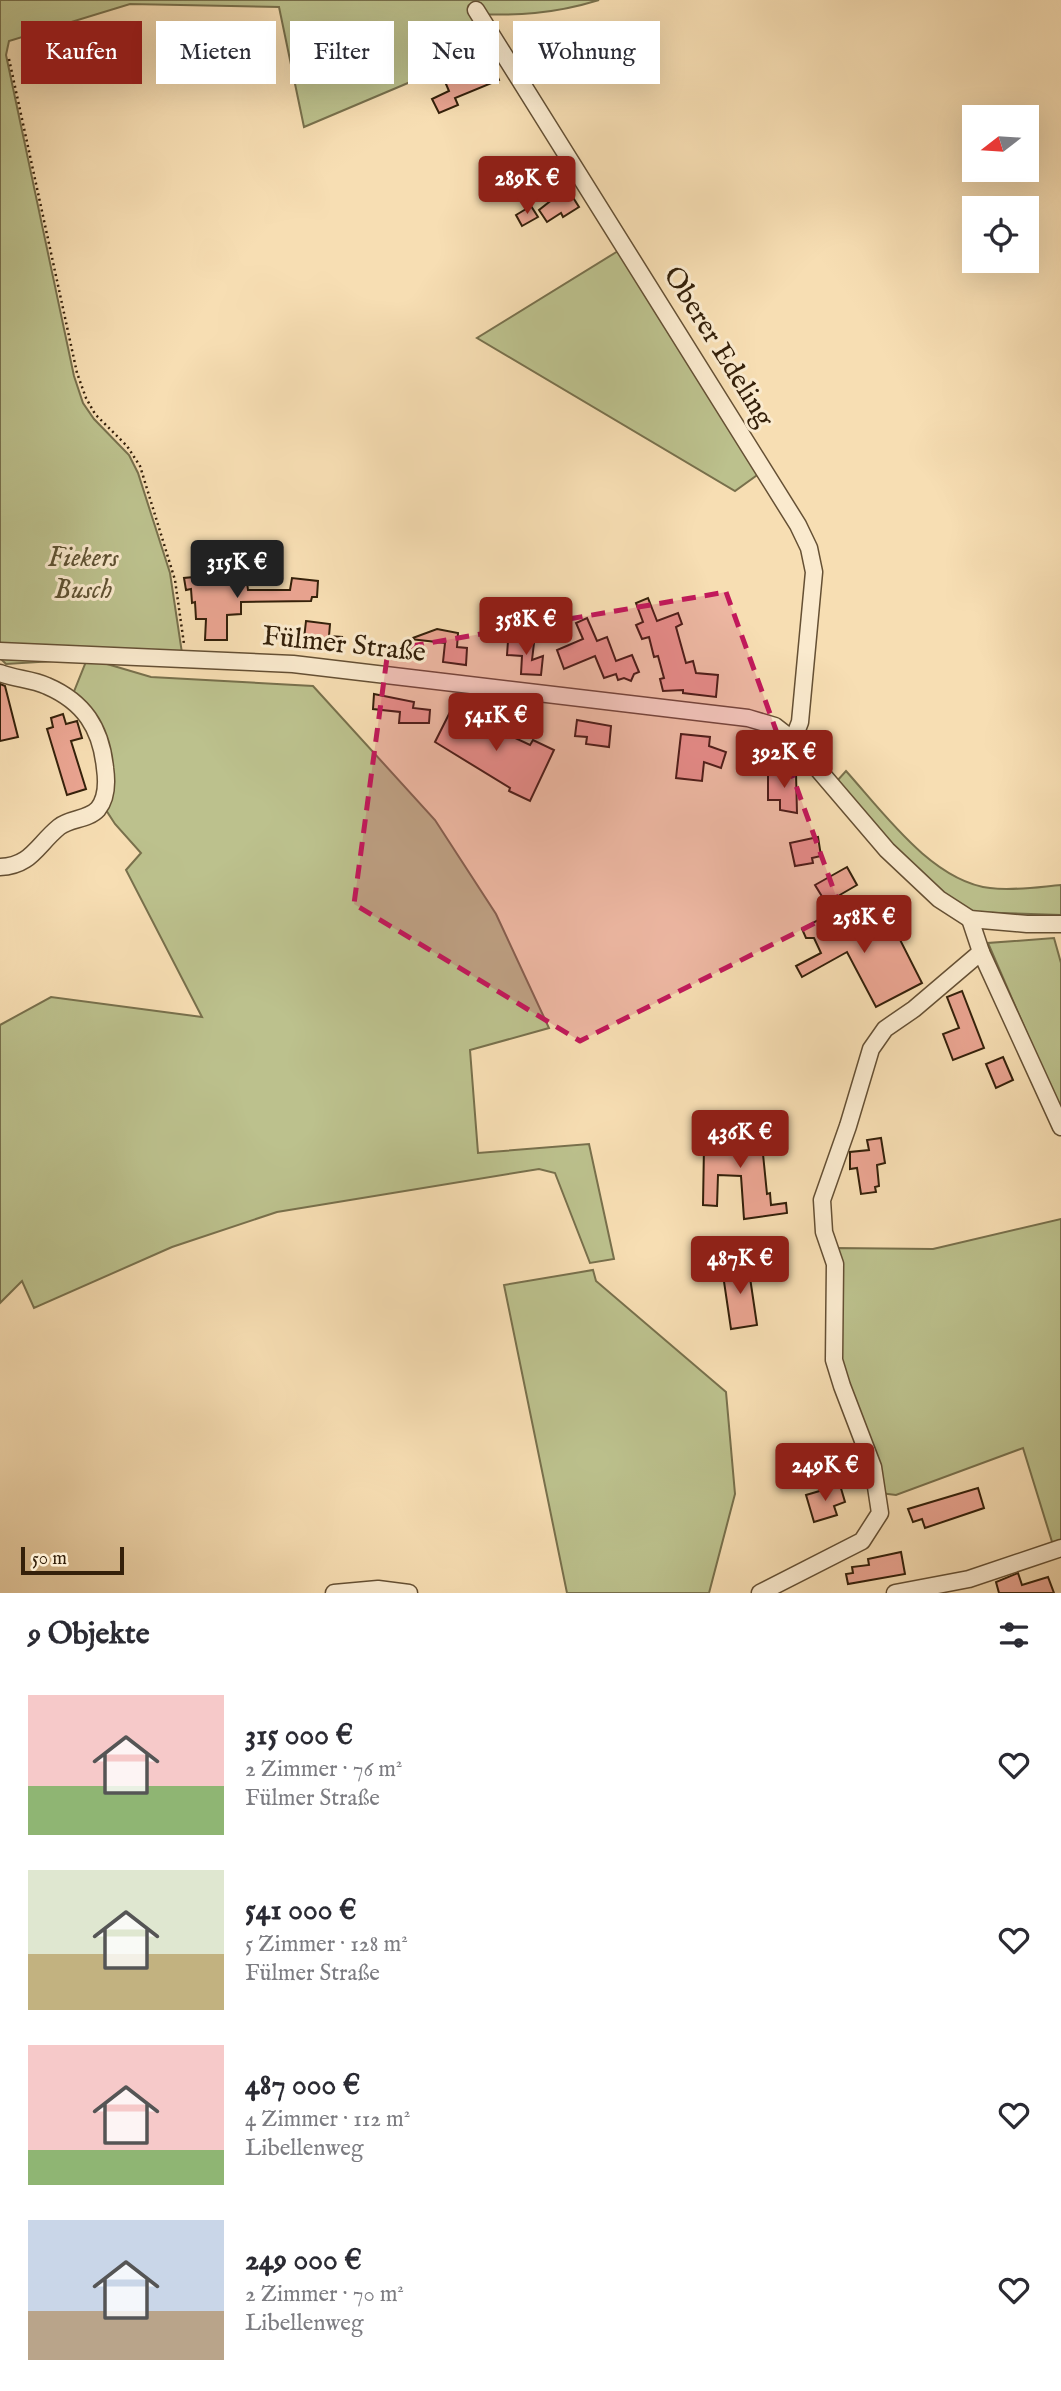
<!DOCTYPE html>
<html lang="de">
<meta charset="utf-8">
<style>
:root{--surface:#fff;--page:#f2f2f3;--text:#2b2b33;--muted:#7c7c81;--accent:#8f2418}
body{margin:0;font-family:"IM FELL English",serif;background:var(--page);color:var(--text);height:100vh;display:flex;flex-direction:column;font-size:26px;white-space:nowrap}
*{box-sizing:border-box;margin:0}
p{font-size:23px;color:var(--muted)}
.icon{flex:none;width:38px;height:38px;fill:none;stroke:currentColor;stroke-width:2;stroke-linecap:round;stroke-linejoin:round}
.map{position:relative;height:1593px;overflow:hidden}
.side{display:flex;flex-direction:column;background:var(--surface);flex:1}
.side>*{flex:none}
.guide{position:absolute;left:21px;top:21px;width:700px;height:63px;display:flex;gap:14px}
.needle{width:46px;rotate:253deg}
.buttons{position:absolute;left:962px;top:105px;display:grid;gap:14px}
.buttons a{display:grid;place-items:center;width:77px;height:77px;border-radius:0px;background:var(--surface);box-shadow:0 7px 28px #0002;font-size:35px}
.scale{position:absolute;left:21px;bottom:18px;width:103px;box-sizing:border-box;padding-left:7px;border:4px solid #34200a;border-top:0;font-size:19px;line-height:24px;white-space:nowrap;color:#34200a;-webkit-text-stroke:5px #faeace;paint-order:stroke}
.price{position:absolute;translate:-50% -60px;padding:0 16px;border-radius:7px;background:var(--accent);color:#fff;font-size:23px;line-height:46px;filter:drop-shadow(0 2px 4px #0008)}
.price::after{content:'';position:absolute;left:50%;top:42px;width:21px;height:16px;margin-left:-10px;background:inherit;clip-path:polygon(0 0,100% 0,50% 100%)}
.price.current{background:#222;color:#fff}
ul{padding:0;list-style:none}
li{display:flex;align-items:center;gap:21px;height:175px;padding:0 28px}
li span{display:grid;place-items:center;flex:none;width:196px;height:140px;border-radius:0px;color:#555}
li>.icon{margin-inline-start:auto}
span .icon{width:84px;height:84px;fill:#fffc;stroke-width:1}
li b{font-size:30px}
h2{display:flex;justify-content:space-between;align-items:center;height:84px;padding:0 28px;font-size:30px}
.pill{padding:0 24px;border-radius:0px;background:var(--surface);box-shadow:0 7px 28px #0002;font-size:24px;line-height:63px}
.pill.current{background:var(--accent);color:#fff}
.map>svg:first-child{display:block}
</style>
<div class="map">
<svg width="1061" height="1593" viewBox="0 0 1061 1593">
<rect width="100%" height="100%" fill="#f7deb3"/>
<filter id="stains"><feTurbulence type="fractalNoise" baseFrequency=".00286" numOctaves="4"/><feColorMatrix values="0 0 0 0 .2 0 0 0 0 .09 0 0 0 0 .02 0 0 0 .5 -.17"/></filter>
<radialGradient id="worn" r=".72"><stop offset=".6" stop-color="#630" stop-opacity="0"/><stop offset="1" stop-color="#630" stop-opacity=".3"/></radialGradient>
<g fill="#bcc18d" stroke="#78704c" stroke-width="2">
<path d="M 0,0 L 599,0 C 554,14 516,16 470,14 L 493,47 L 304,127 L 279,7 L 130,4 L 9,41 L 6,55 L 74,376 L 83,403 L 94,419 L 129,455 L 138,473 L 170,573 L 182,653 L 90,659 L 151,677 L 313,686 L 435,820 L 496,914 L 549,1028 L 470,1050 L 478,1153 L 589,1144 L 614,1259 L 590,1263 L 555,1173 L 539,1169 L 277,1212 L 172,1247 L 34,1308 L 22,1281 L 0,1303 L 0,1025 L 51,997 L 202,1017 L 126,870 L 141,853 L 115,824 L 106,810 L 112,792 L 73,694 L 87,659 L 6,664 L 0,658 Z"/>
<path d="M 618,251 L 760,473 L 735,491 L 477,338 Z"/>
<path d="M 846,771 C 883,812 932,881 990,888 C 1013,891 1038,887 1061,885 L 1061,915 L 970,912 L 940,894 L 889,844 L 836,782 Z"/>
<path d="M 1054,938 L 1061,963 L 1061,1112 L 988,943 Z"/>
<path d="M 1061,1219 L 1061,1542 L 1053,1545 L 1023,1448 L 896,1495 L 880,1493 L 840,1362 L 836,1248 L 933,1249 Z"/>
<path d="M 593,1270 L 596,1281 L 726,1392 L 735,1494 L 709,1593 L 567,1593 L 504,1285 Z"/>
</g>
<g fill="#eba592" stroke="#34200a" stroke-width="2">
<path d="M 489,56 L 499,80 L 455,98 L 458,105 L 439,113 L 432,99 L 449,91 L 443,77 Z"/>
<path d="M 567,188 L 579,207 L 563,217 L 561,213 L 547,222 L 539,210 Z"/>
<path d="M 531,206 L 538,217 L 522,226 L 516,215 Z"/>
<path d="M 215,575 L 217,585 L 247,582 L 248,590 L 290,590 L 292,578 L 318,581 L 317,597 L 312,597 L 311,601 L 241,602 L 241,614 L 227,615 L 227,640 L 205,640 L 206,619 L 196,619 L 195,602 L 192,603 L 191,589 L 186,590 L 184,578 Z"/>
<path d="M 648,598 L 657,621 L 678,613 L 682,624 L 676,627 L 686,663 L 693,661 L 696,673 L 718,675 L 716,697 L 683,693 L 683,690 L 663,691 L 660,679 L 664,678 L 658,656 L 654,657 L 649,637 L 642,639 L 636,625 L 643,622 L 636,603 Z"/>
<path d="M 587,618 L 597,641 L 607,637 L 616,661 L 632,655 L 639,672 L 634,674 L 631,681 L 624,678 L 618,680 L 616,674 L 604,678 L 595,656 L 564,669 L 557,650 L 583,639 L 576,623 Z"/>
<path d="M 306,621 L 330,624 L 329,636 L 342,637 L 340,652 L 303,648 Z"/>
<path d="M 437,629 L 458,633 L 457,647 L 467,648 L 466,665 L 443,662 L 445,643 L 410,639 Z"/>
<path d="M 508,641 L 534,643 L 532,660 L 543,656 L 541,675 L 521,674 L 522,656 L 507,655 Z"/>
<path d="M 0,684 L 5,686 L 18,737 L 0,741 Z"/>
<path d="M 374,694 L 414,702 L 413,708 L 430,710 L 429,723 L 399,723 L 400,712 L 373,709 Z"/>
<path d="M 452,708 L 530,745 L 533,740 L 554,750 L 530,801 L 509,791 L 510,788 L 435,742 Z"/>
<path d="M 63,714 L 66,724 L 77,721 L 82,738 L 71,741 L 86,789 L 67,795 L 47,729 L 53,727 L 51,718 Z"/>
<path d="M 577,720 L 611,726 L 609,747 L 586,744 L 587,737 L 575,736 Z"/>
<path d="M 681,734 L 710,737 L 709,746 L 726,752 L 721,768 L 704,762 L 702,781 L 676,778 Z"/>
<path d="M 768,773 L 796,773 L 797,813 L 780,810 L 780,800 L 768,800 Z"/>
<path d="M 818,837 L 821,856 L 812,858 L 813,863 L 795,866 L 790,843 Z"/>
<path d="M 847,867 L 857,885 L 826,903 L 815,885 Z"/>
<path d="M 838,909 L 853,935 L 888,916 L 922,983 L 876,1007 L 847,952 L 802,977 L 796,966 L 821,953 L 814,938 L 806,938 L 802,929 Z"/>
<path d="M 962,991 L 984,1048 L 953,1060 L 943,1034 L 959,1028 L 947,997 Z"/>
<path d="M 1003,1057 L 1013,1080 L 996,1088 L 986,1064 Z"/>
<path d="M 733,1115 L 735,1132 L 762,1129 L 763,1135 L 770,1140 L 764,1147 L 765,1154 L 763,1154 L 767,1194 L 770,1193 L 771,1205 L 786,1203 L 787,1213 L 744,1219 L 741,1176 L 718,1175 L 717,1206 L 703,1205 L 704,1146 L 724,1146 L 720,1116 Z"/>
<path d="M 881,1138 L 885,1163 L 877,1165 L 879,1186 L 875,1187 L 876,1192 L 861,1194 L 857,1168 L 850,1169 L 850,1152 L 869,1150 L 867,1140 Z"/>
<path d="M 748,1264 L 757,1325 L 731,1329 L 722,1268 Z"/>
<path d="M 840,1485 L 845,1502 L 834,1506 L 837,1515 L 814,1522 L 806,1495 Z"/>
<path d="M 978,1488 L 984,1508 L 925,1528 L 922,1519 L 913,1522 L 908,1509 Z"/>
<path d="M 901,1552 L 905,1574 L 848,1584 L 846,1574 L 853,1573 L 852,1567 L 869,1565 L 868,1559 Z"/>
<path d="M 1018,1573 L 1022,1585 L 1048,1577 L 1054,1593 L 999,1593 L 996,1582 Z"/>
</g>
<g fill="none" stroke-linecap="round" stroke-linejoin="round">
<g stroke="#655034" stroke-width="19">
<g id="minor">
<path d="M 476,10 L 798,525 L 809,548 L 814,572 L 800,722 L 793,740"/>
<path d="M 0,651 L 293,664 L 748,718 L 775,726 L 793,740 L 887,850 L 939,899 L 970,919 L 1027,924 L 1061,924"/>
<path d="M 0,673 C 15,679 32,679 47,686 C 84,702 101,728 105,768 C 107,782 107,798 98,809 C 88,820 70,818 59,827 C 37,845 31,866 0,867"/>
<path d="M 970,919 L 981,952 L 1061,1127"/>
<path d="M 334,1593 L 378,1589 L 409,1593"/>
<path d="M 760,1593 L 862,1541 L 880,1513 L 873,1467 L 842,1386 L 834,1360 L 835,1264 L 824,1232 L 822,1200 L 848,1126 L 871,1049 L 885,1029 L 914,1009 L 981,952"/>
<path d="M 895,1593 L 969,1579 L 1061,1548"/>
</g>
</g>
<path stroke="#34200a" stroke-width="2.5" stroke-dasharray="2 3.5" stroke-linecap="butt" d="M 9,59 L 77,373 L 86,398 L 95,414 L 127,446 L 140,466 L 175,580 L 184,644"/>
<use href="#minor" stroke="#faeace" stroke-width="16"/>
</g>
<path fill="#c2185b" fill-opacity="0.2" stroke="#c2185b" stroke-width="5" stroke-dasharray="14 9" stroke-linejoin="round" d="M 726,592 L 841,910 L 580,1041 L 354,904 L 388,650 Z"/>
<g text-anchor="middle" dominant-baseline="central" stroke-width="6" stroke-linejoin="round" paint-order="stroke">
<g font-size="28" fill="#34200a" stroke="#faeace">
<text transform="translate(718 347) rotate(58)">Oberer Edeling</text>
<text transform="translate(344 645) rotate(6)">Fülmer Straße</text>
</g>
<g font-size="28" font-style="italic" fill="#5d5031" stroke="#faeace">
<text x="83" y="558">Fiekers<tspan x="83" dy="32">Busch</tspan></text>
</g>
</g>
<rect width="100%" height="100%" filter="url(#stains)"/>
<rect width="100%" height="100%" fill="url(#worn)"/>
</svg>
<div class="buttons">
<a><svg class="needle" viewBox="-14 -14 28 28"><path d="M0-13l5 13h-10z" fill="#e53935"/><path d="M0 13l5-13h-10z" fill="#7c7c81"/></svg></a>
<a><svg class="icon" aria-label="locate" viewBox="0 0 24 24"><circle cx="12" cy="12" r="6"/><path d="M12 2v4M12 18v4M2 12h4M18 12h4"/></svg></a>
</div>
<div class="scale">50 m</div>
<b class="price" style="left:527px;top:216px">289K €</b>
<b class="price current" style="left:237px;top:600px">315K €</b>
<b class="price" style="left:526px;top:657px">358K €</b>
<b class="price" style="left:496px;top:753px">541K €</b>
<b class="price" style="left:784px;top:790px">392K €</b>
<b class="price" style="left:864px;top:955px">258K €</b>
<b class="price" style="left:740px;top:1170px">436K €</b>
<b class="price" style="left:740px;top:1296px">487K €</b>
<b class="price" style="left:825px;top:1503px">249K €</b>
<div class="guide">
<a class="pill current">Kaufen</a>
<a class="pill">Mieten</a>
<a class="pill">Filter</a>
<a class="pill">Neu</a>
<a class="pill">Wohnung</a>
</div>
</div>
<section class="side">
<h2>9 Objekte<svg class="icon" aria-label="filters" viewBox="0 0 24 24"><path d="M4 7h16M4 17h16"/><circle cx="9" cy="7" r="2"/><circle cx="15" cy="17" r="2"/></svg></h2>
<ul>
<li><span style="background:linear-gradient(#f6c9c9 65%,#8fb573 0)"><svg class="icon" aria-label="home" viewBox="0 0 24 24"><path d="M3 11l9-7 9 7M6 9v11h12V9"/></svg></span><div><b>315 000 €</b><p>2 Zimmer · 76 m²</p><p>Fülmer Straße</p></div><svg class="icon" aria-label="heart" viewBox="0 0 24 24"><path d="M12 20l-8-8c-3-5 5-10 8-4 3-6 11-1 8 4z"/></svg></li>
<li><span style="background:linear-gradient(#dfe7d0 60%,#c2b280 0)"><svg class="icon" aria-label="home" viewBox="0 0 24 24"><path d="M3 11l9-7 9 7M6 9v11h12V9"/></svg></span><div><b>541 000 €</b><p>5 Zimmer · 128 m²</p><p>Fülmer Straße</p></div><svg class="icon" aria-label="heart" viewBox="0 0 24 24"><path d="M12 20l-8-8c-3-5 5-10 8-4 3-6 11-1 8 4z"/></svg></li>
<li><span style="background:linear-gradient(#f6c9c9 75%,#8fb573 0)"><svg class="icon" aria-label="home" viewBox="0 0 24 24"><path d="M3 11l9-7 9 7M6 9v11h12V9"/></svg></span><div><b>487 000 €</b><p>4 Zimmer · 112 m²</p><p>Libellenweg</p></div><svg class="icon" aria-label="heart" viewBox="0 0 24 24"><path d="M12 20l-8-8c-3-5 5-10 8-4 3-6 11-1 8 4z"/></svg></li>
<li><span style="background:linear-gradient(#c9d6e8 65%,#b9a48a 0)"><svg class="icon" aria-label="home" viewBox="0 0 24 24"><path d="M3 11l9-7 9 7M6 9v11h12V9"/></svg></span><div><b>249 000 €</b><p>2 Zimmer · 70 m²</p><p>Libellenweg</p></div><svg class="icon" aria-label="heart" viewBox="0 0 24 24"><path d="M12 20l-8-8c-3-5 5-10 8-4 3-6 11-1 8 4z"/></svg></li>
</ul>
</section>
